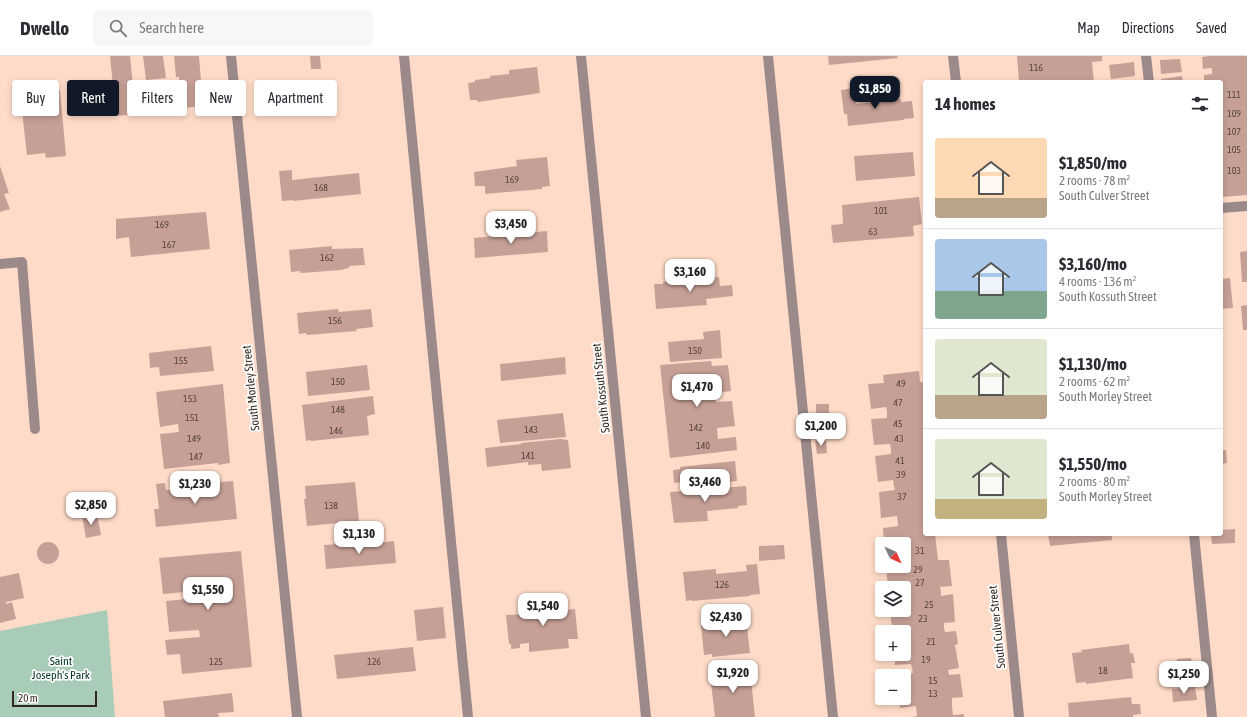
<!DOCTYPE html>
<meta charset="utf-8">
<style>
:root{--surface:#fff;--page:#f7f7f7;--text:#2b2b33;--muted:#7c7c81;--line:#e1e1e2;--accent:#111827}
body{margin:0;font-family:"Asap Condensed",sans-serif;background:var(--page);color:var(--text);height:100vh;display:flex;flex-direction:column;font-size:15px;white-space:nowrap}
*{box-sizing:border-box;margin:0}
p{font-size:13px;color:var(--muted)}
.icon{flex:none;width:22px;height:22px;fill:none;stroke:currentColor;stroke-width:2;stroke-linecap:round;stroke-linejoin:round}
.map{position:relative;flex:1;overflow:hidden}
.side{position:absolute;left:923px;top:24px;width:300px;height:456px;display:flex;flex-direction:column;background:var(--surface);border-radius:4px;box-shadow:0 2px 6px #0003}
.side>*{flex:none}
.guide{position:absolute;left:12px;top:24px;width:380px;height:36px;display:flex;gap:8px}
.needle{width:26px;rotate:134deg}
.controls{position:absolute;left:875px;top:481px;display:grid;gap:8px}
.controls a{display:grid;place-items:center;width:36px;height:36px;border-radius:4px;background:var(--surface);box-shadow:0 2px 6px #0003;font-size:20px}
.scale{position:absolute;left:12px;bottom:10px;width:85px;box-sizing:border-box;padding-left:4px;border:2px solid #33271f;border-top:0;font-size:11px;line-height:14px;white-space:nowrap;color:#33271f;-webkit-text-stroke:3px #fff;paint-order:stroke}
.price{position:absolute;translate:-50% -34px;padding:0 9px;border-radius:8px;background:#fff;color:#222;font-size:13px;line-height:26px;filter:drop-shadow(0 1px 2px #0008)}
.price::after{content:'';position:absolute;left:50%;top:24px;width:12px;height:9px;margin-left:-6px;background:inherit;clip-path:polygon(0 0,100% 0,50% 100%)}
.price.current{background:var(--accent);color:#fff}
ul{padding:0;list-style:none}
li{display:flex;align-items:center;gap:12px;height:100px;padding:0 12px}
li+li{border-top:1px solid var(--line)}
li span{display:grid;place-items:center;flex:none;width:112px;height:80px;border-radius:4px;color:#555}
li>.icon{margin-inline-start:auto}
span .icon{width:48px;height:48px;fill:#fffc;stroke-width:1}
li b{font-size:17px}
h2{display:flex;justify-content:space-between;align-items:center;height:48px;padding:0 12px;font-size:17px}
.pill{padding:0 14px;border-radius:4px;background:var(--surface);box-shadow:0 2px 6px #0003;font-size:14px;line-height:36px}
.pill.current{background:var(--accent);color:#fff}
header{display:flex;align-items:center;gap:24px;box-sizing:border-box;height:56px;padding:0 20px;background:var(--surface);border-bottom:1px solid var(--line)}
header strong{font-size:19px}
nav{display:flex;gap:22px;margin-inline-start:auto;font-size:14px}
.search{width:280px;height:36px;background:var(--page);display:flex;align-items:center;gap:10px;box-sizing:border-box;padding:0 14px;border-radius:4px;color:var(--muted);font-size:15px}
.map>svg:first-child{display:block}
</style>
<header>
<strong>Dwello</strong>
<div class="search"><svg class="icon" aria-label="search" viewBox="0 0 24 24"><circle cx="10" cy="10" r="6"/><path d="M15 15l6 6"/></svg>Search here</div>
<nav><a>Map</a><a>Directions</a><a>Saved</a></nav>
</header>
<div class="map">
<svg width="1247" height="661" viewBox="0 0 1247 661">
<rect width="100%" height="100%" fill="#fedbc8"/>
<path fill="#a9ccb8" d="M 107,554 L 115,661 L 0,661 L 0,575 Z"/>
<g fill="#c6a097">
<path d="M 110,0 L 130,0 L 136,58 L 116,60 Z"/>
<path d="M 143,0 L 163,0 L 166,22 L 146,24 Z"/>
<path d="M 174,0 L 199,0 L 203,50 L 182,52 L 179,21 L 176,21 Z"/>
<path d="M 310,0 L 320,0 L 321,13 L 311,13 Z"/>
<path d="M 828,0 L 897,0 L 898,2 L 829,9 Z"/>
<path d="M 1017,0 L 1102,0 L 1102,5 L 1092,6 L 1094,26 L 1019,26 Z"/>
<path d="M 1209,0 L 1247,0 L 1247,139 L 1221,141 L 1221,128 L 1223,128 L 1223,120 L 1221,120 L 1221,26 L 1204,26 L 1204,19 L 1212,18 L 1212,13 L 1211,12 L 1203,13 L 1202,1 Z"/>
<path d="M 1180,3 L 1182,16 L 1161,18 L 1160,4 Z"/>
<path d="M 1134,6 L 1135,20 L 1111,23 L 1109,9 Z"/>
<path d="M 537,11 L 540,37 L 478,46 L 477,44 L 470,44 L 468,27 L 475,26 L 475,24 L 490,22 L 490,20 L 509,18 L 509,14 Z"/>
<path d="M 1182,20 L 1183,26 L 1161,26 L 1161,23 Z"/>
<path d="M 854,32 L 856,48 L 901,43 L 901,46 L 912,45 L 914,62 L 904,63 L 903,64 L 848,70 L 847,58 L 844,58 L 841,34 Z"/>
<path d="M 60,34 L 66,100 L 46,102 L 45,97 L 27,99 L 20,38 Z"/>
<path d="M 913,96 L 915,120 L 856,125 L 854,100 Z"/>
<path d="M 547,101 L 550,130 L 542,131 L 542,133 L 485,138 L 485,130 L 475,130 L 474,116 L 517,110 L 516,104 Z"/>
<path d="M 0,110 L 9,137 L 4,138 L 10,153 L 0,156 Z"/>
<path d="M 292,114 L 292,124 L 359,117 L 361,138 L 293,145 L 293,144 L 282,145 L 279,115 Z"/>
<path d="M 919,141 L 922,168 L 913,170 L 914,180 L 833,187 L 831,169 L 843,168 L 842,149 Z"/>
<path d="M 206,156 L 210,193 L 131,201 L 129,181 L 116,183 L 116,163 Z"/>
<path d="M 547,175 L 548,196 L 475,202 L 474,182 Z"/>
<path d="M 332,190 L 332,193 L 363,192 L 365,209 L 349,210 L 349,212 L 340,214 L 315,216 L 301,217 L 300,215 L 291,216 L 289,194 Z"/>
<path d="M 1247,195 L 1247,226 L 1242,226 L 1240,196 Z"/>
<path d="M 719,221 L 720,230 L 732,229 L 733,240 L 706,243 L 707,249 L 656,253 L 654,228 L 663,228 L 663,226 Z"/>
<path d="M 1230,222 L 1233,252 L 1221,253 L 1221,223 Z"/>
<path d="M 1247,249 L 1247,274 L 1243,274 L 1241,250 Z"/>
<path d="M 338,253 L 339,256 L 371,253 L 373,271 L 356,273 L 357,275 L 307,279 L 306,277 L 299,278 L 297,257 Z"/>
<path d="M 720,274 L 722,302 L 670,306 L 668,286 L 704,283 L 703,276 Z"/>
<path d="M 211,290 L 214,315 L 160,320 L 159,311 L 150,312 L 149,297 Z"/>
<path d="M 565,301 L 566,318 L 501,325 L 500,308 Z"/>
<path d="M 711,305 L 712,310 L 728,309 L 731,335 L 714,337 L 715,341 L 716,346 L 732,345 L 735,370 L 717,372 L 718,383 L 736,381 L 737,394 L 670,402 L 660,309 Z"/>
<path d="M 367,309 L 370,334 L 308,340 L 306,316 Z"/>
<path d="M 919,315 L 920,326 L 925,326 L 925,478 L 935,478 L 938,504 L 949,504 L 952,530 L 940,531 L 941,536 L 941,540 L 953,538 L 955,566 L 944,567 L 944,572 L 945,576 L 956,575 L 958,588 L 955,589 L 959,612 L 948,614 L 949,619 L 960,618 L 963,641 L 952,642 L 952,650 L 953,659 L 964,658 L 964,661 L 913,661 L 917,660 L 916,650 L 900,652 L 899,642 L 904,642 L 904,620 L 900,619 L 913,617 L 911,608 L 895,609 L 895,598 L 904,598 L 904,581 L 909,581 L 908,571 L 892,572 L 890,554 L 904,554 L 904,543 L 905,543 L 904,532 L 888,532 L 886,510 L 904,510 L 904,488 L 884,488 L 883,472 L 898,470 L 897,460 L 881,462 L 879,436 L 895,434 L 894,430 L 893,424 L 878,426 L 875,400 L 891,398 L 891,393 L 890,388 L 874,389 L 871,363 L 887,362 L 887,356 L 886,351 L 871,353 L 868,328 L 884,327 L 883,319 Z"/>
<path d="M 223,328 L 230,407 L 218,409 L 218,407 L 164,413 L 160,378 L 179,376 L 178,368 L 160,371 L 156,336 Z"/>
<path d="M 373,340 L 375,358 L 367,360 L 369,379 L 311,385 L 311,384 L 306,385 L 302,349 Z"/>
<rect x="816" y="348" width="13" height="10"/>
<path d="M 563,357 L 566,381 L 500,387 L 497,364 Z"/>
<path d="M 830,368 L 831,380 L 817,382 L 816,370 Z"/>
<path d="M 560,383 L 568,384 L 571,412 L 542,415 L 541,408 L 528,409 L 528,406 L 487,411 L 485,392 L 522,388 L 521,387 Z"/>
<path d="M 826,383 L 827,397 L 817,398 L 815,385 Z"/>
<path d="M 1221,394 L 1226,394 L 1227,407 L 1221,408 Z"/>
<path d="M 735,405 L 737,425 L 682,430 L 681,426 L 674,427 L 673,414 L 680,413 L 680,411 Z"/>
<path d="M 233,425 L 237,463 L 156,471 L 154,453 L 159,453 L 156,428 L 165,427 L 166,434 L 221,428 L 220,426 Z"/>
<path d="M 355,426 L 359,465 L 307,470 L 304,443 L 306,443 L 305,430 Z"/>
<path d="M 746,430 L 747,449 L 738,450 L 738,452 L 707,455 L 708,465 L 674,467 L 670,436 Z"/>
<path d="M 97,458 L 101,479 L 86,482 L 82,460 Z"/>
<path d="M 1235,473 L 1235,487 L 1212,488 L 1211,478 L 1221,478 L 1221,474 Z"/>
<path d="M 1048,478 L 1112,478 L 1112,484 L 1050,490 Z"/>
<path d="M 394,485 L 396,507 L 326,513 L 324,489 L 368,486 L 369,488 Z"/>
<circle cx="48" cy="497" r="11"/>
<path d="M 784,489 L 785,503 L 759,505 L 759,490 Z"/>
<path d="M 241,495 L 252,611 L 182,618 L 180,598 L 167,599 L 165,584 L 200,581 L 199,574 L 169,576 L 166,545 L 197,542 L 196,535 L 163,538 L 159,502 Z"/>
<path d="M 757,508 L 760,538 L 750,539 L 750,540 L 692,545 L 692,544 L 686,545 L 683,516 L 716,513 L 716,518 L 747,515 L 746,509 Z"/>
<path d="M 19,517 L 24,542 L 6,546 L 6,548 L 12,546 L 16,563 L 0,567 L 0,521 Z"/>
<path d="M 565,546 L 566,554 L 575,553 L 578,583 L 568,583 L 569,592 L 529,596 L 529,587 L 520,588 L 520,592 L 511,593 L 511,588 L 509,588 L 506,559 L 525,558 L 524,550 Z"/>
<path d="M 443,551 L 446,582 L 417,585 L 414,554 Z"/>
<path d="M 746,562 L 750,597 L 712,601 L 712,598 L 704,599 L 701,569 L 710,568 L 709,566 Z"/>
<path d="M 1129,588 L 1130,597 L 1133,597 L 1135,607 L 1131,607 L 1133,622 L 1086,628 L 1086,626 L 1076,627 L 1072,597 L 1082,596 L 1081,594 Z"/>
<path d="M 413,591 L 416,615 L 337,623 L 334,599 Z"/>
<path d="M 1191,602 L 1194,627 L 1180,629 L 1177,603 Z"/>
<path d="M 750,614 L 755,661 L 715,661 L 710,618 Z"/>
<path d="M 1195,631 L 1197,644 L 1173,646 L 1172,633 Z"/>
<path d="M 232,637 L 234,656 L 218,657 L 219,661 L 165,661 L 163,645 Z"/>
<path d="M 1131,641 L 1132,648 L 1140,648 L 1141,658 L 1133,659 L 1133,661 L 1069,661 L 1068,647 Z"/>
</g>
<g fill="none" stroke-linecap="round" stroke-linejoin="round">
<g stroke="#9c8a8a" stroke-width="10">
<path d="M 231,0 L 297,661"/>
<path d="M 404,0 L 468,661"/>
<path d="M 581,0 L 646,661"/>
<path d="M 768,0 L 833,661"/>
<path d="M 953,0 L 956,26"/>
<path d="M 1146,0 L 1149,26"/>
<path d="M 1221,152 L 1247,150"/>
<path d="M 0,208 L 22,206 L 35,373"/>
<path d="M 1001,478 L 1019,661"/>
<path d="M 1194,478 L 1212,661"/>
</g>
</g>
<g text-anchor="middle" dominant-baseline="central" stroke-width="3.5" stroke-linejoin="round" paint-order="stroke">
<g font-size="10" fill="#58453d">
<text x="1036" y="11">116</text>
<text x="1234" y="38">111</text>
<text x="1234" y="57">109</text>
<text x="1234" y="75">107</text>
<text x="1234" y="93">105</text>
<text x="1234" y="114">103</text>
<text x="512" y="123">169</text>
<text x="321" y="131">168</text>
<text x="881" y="154">101</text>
<text x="162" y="168">169</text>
<text x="873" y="175">63</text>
<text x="169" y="188">167</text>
<text x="327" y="201">162</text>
<text x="335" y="264">156</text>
<text x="695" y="294">150</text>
<text x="181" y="304">155</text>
<text x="338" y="325">150</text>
<text x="901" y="327">49</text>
<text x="190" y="342">153</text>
<text x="898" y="346">47</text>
<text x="338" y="353">148</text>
<text x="192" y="361">151</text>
<text x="898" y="367">45</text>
<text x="696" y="371">142</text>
<text x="531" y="373">143</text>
<text x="336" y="374">146</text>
<text x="194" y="382">149</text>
<text x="899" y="382">43</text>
<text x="703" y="389">140</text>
<text x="528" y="399">141</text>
<text x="196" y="400">147</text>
<text x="900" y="404">41</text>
<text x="901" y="418">39</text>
<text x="902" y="440">37</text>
<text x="331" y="449">138</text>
<text x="920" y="494">31</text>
<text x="918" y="513">29</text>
<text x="920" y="526">27</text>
<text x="722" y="528">126</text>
<text x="929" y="548">25</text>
<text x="923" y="562">23</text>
<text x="931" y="585">21</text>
<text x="926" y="603">19</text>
<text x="216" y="605">125</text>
<text x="374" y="605">126</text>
<text x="1103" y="614">18</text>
<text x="933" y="624">15</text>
<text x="933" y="637">13</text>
</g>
<g font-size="12" fill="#33271f" stroke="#fff">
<text transform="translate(251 332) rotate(-96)">South Morley Street</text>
<text transform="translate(601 332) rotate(-96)">South Kossuth Street</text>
<text transform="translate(997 571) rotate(-96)">South Culver Street</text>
</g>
<g font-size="12" fill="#043822" stroke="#fff">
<text x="61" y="605">Saint<tspan x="61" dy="14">Joseph's Park</tspan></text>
</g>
</g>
</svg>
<div class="controls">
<a><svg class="needle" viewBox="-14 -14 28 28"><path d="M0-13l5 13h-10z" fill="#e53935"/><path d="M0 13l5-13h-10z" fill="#7c7c81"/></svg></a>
<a><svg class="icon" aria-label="layers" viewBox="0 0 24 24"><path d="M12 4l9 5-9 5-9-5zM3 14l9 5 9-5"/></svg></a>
<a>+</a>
<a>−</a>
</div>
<div class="scale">20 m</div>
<b class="price current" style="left:875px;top:54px">$1,850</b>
<b class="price" style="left:511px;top:189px">$3,450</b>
<b class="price" style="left:690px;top:237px">$3,160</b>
<b class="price" style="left:697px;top:352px">$1,470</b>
<b class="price" style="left:821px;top:391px">$1,200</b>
<b class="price" style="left:705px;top:447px">$3,460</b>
<b class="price" style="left:195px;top:449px">$1,230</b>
<b class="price" style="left:91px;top:470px">$2,850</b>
<b class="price" style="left:359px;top:499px">$1,130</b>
<b class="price" style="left:208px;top:555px">$1,550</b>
<b class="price" style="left:543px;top:571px">$1,540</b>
<b class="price" style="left:726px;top:582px">$2,430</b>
<b class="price" style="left:733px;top:638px">$1,920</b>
<b class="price" style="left:1184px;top:639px">$1,250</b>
<div class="guide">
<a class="pill">Buy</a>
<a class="pill current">Rent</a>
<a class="pill">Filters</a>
<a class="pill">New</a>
<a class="pill">Apartment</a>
</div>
<section class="side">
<h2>14 homes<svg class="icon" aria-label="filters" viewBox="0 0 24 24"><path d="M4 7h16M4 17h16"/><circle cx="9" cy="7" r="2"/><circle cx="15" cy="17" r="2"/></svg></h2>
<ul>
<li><span style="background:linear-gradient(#ffd9b3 75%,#b9a48a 0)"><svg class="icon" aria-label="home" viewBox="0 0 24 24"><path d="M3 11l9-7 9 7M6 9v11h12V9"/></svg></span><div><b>$1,850/mo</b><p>2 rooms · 78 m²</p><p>South Culver Street</p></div></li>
<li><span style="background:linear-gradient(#a9c7e8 65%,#7fa58c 0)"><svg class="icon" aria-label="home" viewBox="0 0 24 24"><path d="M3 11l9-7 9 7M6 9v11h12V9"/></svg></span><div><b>$3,160/mo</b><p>4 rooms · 136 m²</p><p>South Kossuth Street</p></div></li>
<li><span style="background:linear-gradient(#dfe7d0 70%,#b9a48a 0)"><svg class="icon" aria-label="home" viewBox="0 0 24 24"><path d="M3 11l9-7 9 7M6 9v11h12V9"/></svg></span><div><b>$1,130/mo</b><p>2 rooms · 62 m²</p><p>South Morley Street</p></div></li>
<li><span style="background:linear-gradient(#dfe7d0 75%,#c2b280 0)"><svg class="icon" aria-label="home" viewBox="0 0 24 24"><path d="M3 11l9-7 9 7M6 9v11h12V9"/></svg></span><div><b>$1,550/mo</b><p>2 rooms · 80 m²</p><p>South Morley Street</p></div></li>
</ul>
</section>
</div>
